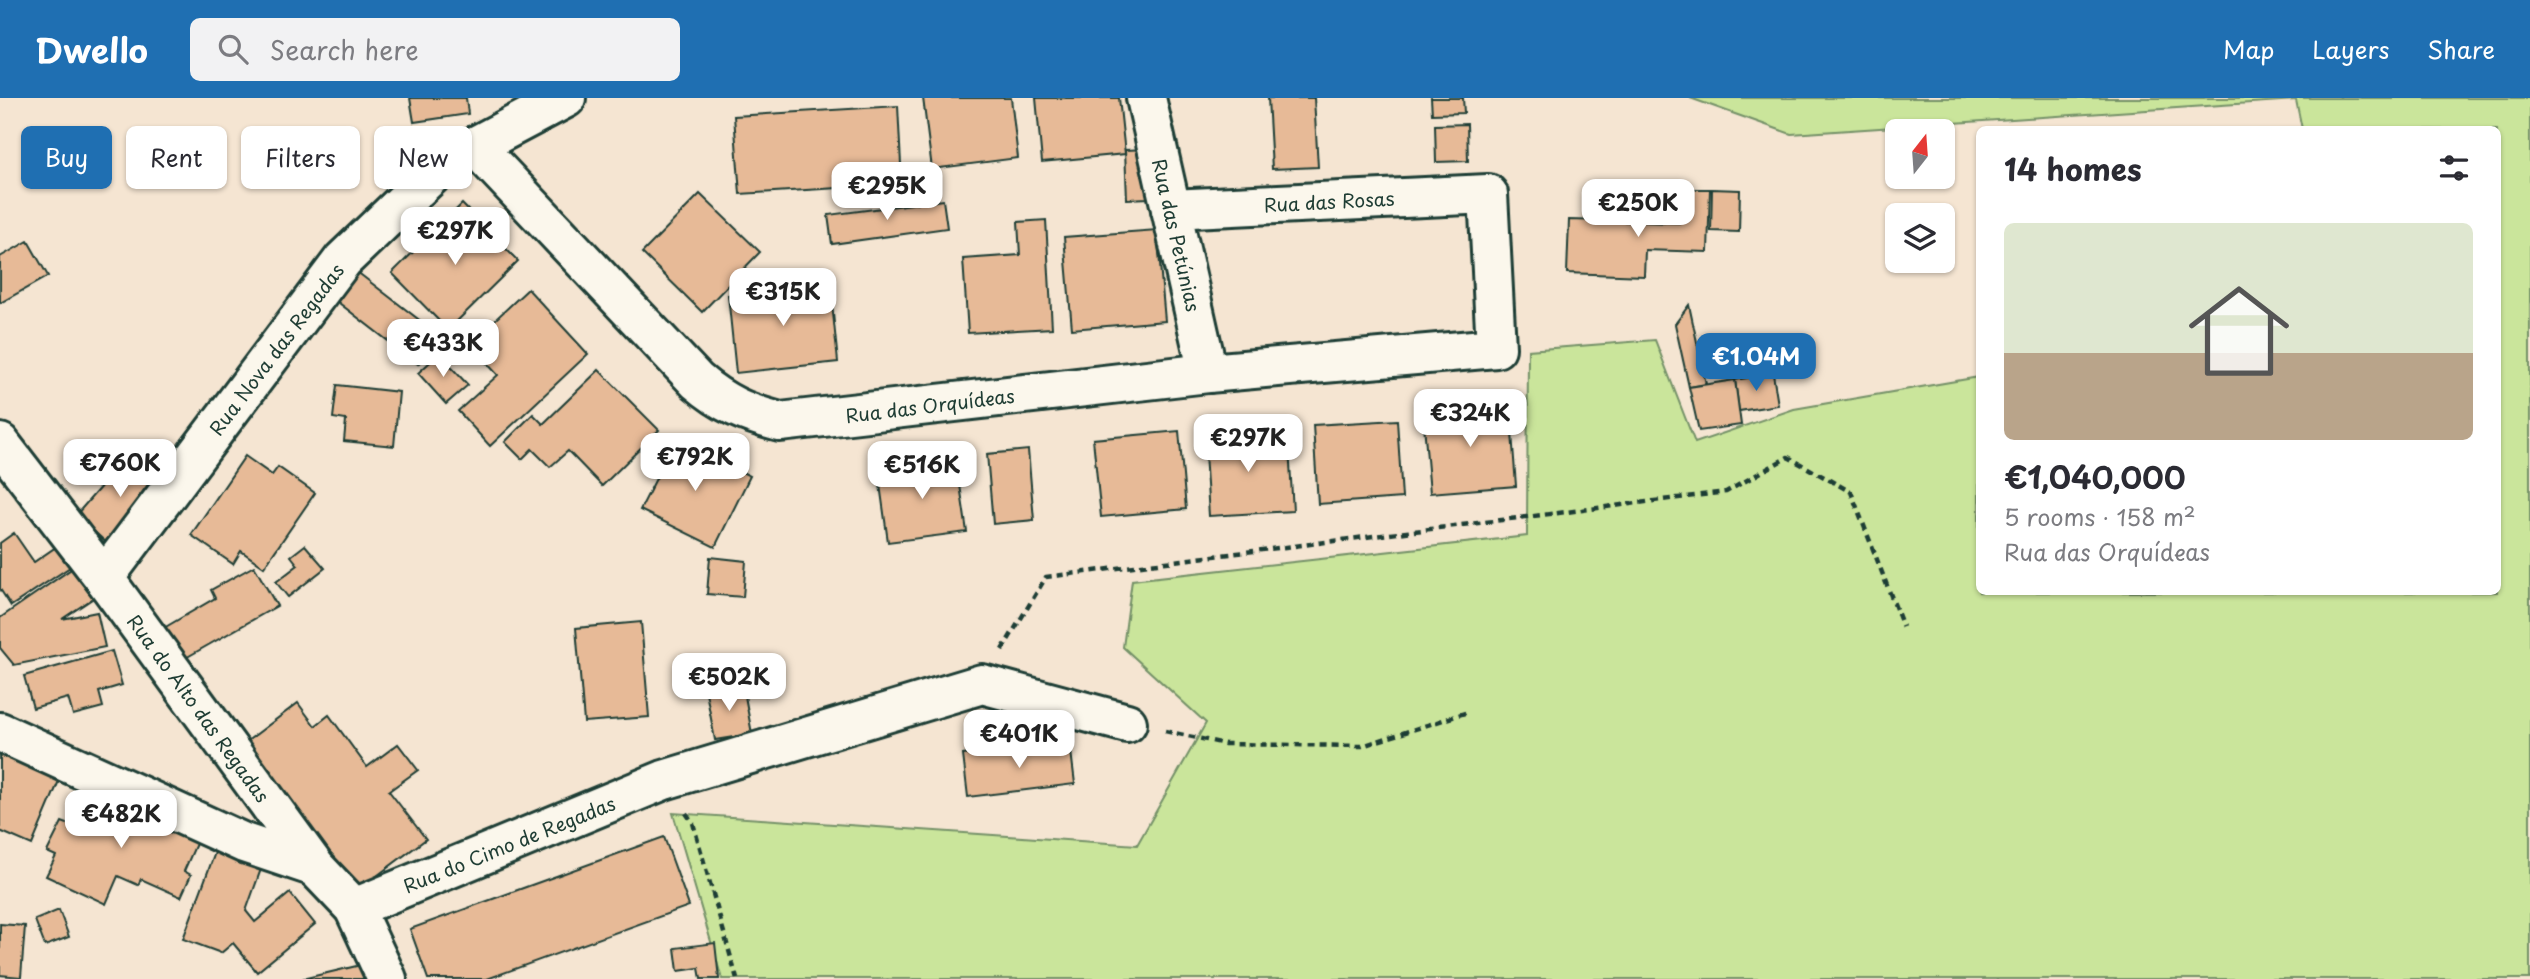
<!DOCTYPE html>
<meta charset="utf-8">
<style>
:root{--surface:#fff;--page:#f2f2f3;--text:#2b2b33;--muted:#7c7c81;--line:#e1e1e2;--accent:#1f6fb2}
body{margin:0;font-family:"Playpen Sans",sans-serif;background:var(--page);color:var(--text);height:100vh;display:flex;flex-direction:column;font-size:26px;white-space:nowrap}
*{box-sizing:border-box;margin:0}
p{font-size:23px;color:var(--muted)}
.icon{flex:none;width:38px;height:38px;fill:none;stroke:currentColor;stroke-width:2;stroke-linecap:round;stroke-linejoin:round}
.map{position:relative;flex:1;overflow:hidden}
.side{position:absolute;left:1976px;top:28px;width:525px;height:469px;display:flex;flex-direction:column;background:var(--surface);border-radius:10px;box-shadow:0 2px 5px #0004}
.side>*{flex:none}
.banner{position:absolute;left:21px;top:28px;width:665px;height:63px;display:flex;gap:14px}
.needle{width:46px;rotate:17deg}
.controls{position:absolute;left:1885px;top:21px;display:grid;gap:14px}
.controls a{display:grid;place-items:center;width:70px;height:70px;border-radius:10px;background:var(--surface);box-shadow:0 2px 5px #0004;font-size:35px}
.price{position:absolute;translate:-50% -60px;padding:0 16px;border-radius:14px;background:#fff;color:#222;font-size:23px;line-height:46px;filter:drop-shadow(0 2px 4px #0008)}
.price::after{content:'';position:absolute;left:50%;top:42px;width:21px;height:16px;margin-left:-10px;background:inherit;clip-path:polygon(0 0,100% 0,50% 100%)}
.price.on{background:var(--accent);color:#fff}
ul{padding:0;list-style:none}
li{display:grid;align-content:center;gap:14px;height:371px;padding:0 28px}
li+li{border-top:2px solid var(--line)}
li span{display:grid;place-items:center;height:217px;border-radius:10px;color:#555}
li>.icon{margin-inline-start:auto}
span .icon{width:126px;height:126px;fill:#fffc;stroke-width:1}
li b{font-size:30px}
h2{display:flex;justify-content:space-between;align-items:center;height:84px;padding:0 28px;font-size:30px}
.pill{padding:0 24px;border-radius:10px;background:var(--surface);box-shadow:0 2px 5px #0004;font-size:24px;line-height:63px}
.pill.on{background:var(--accent);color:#fff}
header{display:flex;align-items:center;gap:42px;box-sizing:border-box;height:98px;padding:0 35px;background:var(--accent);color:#fff}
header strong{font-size:33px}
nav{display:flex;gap:38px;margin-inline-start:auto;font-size:24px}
.search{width:490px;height:63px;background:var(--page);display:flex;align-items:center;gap:18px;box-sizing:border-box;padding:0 24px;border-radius:10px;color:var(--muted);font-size:26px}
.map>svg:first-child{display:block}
</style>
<header>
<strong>Dwello</strong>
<div class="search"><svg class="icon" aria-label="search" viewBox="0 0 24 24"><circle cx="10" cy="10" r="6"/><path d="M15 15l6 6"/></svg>Search here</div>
<nav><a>Map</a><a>Layers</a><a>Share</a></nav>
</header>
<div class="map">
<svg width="2530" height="881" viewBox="0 0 2530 881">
<rect width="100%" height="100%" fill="#f5e5d2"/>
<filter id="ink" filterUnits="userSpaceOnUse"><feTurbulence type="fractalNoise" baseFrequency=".0143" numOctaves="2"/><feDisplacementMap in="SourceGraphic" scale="14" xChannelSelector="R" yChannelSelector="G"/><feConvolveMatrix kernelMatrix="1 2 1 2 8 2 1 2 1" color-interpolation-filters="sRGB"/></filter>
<g filter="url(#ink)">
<path fill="#cae59b" stroke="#749168" stroke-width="2" d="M 1690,0 L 2530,0 L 2530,881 L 722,881 L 673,715 L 1137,747 L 1206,625 L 1123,549 L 1132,482 L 1527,438 L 1528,252 L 1655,242 L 1695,345 L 1794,311 L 1979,279 L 1979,494 L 2497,494 L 2497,32 L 2302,31 L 2296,2 L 1791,36 Z"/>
<g fill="#e7ba97" stroke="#1f3d34" stroke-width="2">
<path d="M 410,0 L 466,0 L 468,16 L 414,24 Z"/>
<path d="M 923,0 L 1011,0 L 1018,60 L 932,71 Z"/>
<path d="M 1036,0 L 1119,0 L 1125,56 L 1042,64 Z"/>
<path d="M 1268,0 L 1314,0 L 1318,69 L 1272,71 Z"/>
<path d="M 1431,0 L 1463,0 L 1464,15 L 1432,16 Z"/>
<path d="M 898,8 L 902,86 L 740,96 L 734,18 Z"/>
<path d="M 1467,26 L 1468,63 L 1436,64 L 1435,27 Z"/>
<path d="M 1147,51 L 1149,100 L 1127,101 L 1125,52 Z"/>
<path d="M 1679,91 L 1710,91 L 1708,154 L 1645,152 L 1644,178 L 1567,175 L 1569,122 L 1679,125 Z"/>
<path d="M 1712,91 L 1740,92 L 1739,134 L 1711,133 Z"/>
<path d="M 700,96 L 760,154 L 702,214 L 642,155 Z"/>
<path d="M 943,102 L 947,130 L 832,146 L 828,117 Z"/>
<path d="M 462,106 L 518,163 L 448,232 L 392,175 Z"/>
<path d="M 1046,122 L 1052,230 L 968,235 L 963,161 L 1020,157 L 1018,124 Z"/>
<path d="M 1157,132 L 1165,223 L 1072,231 L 1064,139 Z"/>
<path d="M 28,143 L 48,178 L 0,205 L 0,159 Z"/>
<path d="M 352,170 L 440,238 L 418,266 L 330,198 Z"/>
<path d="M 830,186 L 838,264 L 736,275 L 728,197 Z"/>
<path d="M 528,191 L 588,256 L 490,348 L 458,313 L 498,277 L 469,246 Z"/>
<path d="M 1689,207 L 1706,286 L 1689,289 L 1675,226 Z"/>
<path d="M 439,256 L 468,287 L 446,306 L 418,275 Z"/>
<path d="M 599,272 L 659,332 L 602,388 L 568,353 L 550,369 L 532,351 L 522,361 L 505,344 L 533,316 L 543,326 Z"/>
<path d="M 1773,276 L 1778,307 L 1739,313 L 1735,282 Z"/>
<path d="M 1735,282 L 1741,327 L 1699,333 L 1689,289 Z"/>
<path d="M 337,287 L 399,294 L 394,348 L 344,343 L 346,322 L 333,320 Z"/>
<path d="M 1510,308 L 1516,388 L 1430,395 L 1423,315 Z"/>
<path d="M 1397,322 L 1402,400 L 1318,406 L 1313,327 Z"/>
<path d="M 1179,333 L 1186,411 L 1101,419 L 1093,341 Z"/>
<path d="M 1288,334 L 1293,413 L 1209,418 L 1204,339 Z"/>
<path d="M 676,341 L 750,378 L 715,449 L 640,412 Z"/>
<path d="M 1028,352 L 1034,422 L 993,426 L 987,356 Z"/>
<path d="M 130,355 L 164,384 L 109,447 L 76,417 Z"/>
<path d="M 245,358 L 272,377 L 278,369 L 315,395 L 264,469 L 241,453 L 233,466 L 191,437 Z"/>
<path d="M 956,360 L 967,434 L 888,444 L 878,372 Z"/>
<path d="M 14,435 L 34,464 L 56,449 L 70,469 L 11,508 L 0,491 L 0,445 Z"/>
<path d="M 305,447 L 325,470 L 288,499 L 276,484 L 298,467 L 291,458 Z"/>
<path d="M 710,459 L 746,463 L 743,499 L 707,496 Z"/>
<path d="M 83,463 L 104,493 L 62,521 L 97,514 L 105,549 L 14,567 L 0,550 L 0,520 Z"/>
<path d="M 254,468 L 277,508 L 175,566 L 157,534 L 215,500 L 211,492 Z"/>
<path d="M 641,524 L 649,619 L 584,624 L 576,530 Z"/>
<path d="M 112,553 L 122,587 L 99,594 L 103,609 L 73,617 L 68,600 L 33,610 L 24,578 Z"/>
<path d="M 743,565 L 747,587 L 706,594 L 702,572 Z"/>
<path d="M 743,587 L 752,636 L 715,642 L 706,594 Z"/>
<path d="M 298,605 L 315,628 L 329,617 L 367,669 L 398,646 L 418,672 L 389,693 L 426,741 L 354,795 L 242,647 Z"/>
<path d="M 0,644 L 64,671 L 32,747 L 0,733 Z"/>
<path d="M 1070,645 L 1075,686 L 968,699 L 963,657 Z"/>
<path d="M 85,695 L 144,723 L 151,709 L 202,732 L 184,773 L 191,777 L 181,799 L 141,781 L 138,787 L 118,778 L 106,806 L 46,778 L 56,758 L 47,754 L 62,724 L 70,727 Z"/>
<path d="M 664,739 L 689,808 L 487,881 L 428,881 L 410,831 Z"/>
<path d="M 220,741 L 266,757 L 246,813 L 255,824 L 290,795 L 315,826 L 257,874 L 233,845 L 221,855 L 183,841 Z"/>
<path d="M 59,812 L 69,839 L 45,848 L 35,822 Z"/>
<path d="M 0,826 L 25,828 L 21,879 L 0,877 Z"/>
<path d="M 715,845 L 719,881 L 701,881 L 699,870 L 678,873 L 675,850 Z"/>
<path d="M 365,866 L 369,881 L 302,881 Z"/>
</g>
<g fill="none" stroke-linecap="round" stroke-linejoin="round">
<g stroke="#1f3d34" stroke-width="44">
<g id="minor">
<path d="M 1146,0 L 1208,275"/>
<path d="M 475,48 L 697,283 C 724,306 745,315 780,324 L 1208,275 L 1496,250 L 1488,96 L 1171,111"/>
<path d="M 0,345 L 104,480 L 315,769 L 354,810 L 387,881"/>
<path d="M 104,480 L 343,162 L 438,71 L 475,48 L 566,0"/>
<path d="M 0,634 L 244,745 L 315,769"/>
<path d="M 354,810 L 664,682 L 982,586 L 1127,625"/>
</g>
</g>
<g stroke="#1f3d34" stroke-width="4.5" stroke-dasharray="7 5" stroke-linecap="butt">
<path d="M 1002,552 L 1046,479 L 1726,394 L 1788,359 L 1851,394 L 1903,529"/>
<path d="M 1165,633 L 1225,646 L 1362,648 L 1468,614"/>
<path d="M 686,715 L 693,725 L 737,881"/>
</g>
<use href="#minor" stroke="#fbf7ec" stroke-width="38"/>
</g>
</g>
<g text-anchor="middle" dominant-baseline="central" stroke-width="7" stroke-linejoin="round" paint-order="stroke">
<g font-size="19" fill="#1f3d34" stroke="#fbf7ec">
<text transform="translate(1329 103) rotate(-3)">Rua das Rosas</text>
<text transform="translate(1177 137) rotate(77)">Rua das Petúnias</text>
<text transform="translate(276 251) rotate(-53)">Rua Nova das Regadas</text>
<text transform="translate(930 307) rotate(-7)">Rua das Orquídeas</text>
<text transform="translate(199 610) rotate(54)">Rua do Alto das Regadas</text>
<text transform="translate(509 746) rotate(-22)">Rua do Cimo de Regadas</text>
</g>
</g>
</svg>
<div class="controls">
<a><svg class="needle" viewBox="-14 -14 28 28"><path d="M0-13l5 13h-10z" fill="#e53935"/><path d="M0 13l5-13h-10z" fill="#7c7c81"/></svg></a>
<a><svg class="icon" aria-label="layers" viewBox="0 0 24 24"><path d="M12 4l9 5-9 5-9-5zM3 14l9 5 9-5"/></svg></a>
</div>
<b class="price" style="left:887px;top:124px">€295K</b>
<b class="price" style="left:1638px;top:141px">€250K</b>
<b class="price" style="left:455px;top:169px">€297K</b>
<b class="price" style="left:783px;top:230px">€315K</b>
<b class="price" style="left:443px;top:281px">€433K</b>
<b class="price on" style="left:1756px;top:295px">€1.04M</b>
<b class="price" style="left:1470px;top:351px">€324K</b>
<b class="price" style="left:1248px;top:376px">€297K</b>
<b class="price" style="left:695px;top:395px">€792K</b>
<b class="price" style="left:120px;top:401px">€760K</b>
<b class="price" style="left:922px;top:403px">€516K</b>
<b class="price" style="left:729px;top:615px">€502K</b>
<b class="price" style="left:1019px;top:672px">€401K</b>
<b class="price" style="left:121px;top:752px">€482K</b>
<div class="banner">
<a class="pill on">Buy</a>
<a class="pill">Rent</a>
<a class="pill">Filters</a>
<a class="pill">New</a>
</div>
<section class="side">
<h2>14 homes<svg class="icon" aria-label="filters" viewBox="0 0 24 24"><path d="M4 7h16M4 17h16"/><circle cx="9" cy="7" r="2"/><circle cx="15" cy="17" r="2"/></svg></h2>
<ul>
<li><span style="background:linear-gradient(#dfe7d0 60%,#b9a48a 0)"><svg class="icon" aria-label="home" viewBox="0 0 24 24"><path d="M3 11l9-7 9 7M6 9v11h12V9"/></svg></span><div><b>€1,040,000</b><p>5 rooms · 158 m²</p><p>Rua das Orquídeas</p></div></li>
</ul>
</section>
</div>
